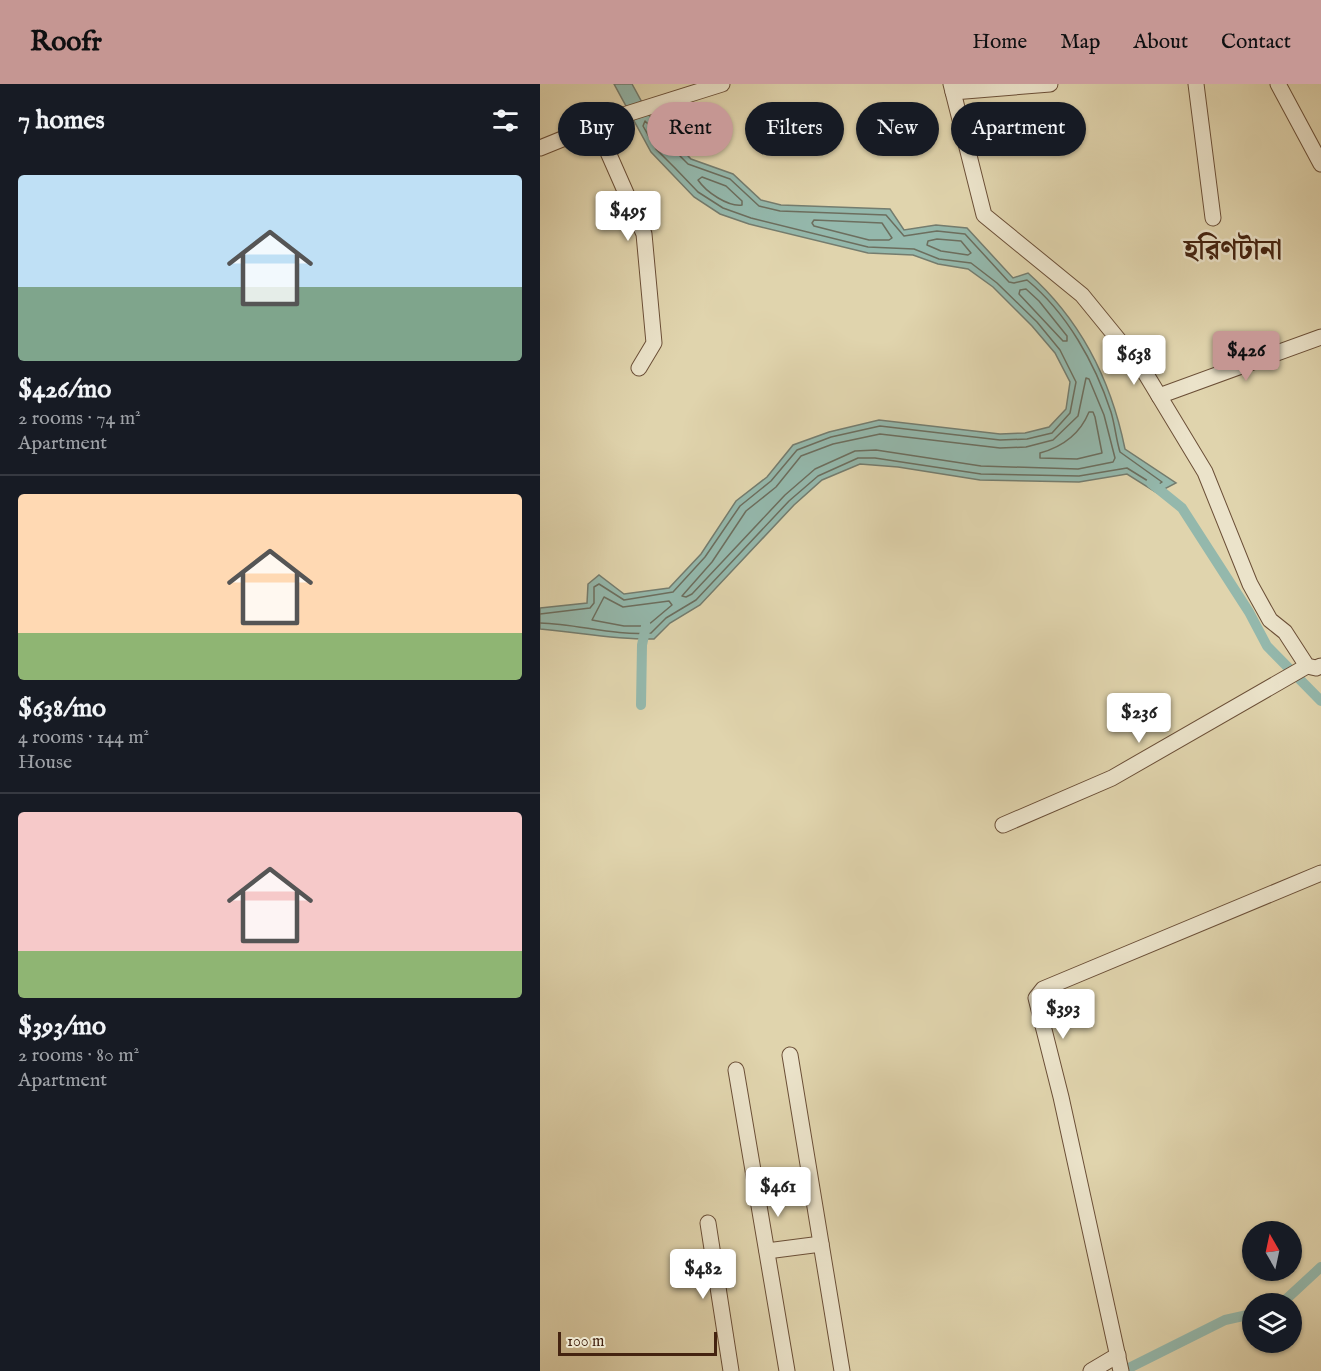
<!DOCTYPE html>
<meta charset="utf-8">
<style>
:root{--surface:#171b24;--page:#242831;--text:#f1f3f6;--muted:#9ea1a6;--line:#363941;--accent:#c59692}
body{margin:0;font-family:"IM FELL English","Noto Serif Bengali",serif;background:var(--page);color:var(--text);height:100vh;display:flex;flex-direction:column;font-size:22px;white-space:nowrap}
*{box-sizing:border-box;margin:0}
p{font-size:20px;color:var(--muted)}
.icon{flex:none;width:33px;height:33px;fill:none;stroke:currentColor;stroke-width:2;stroke-linecap:round;stroke-linejoin:round}
.map{position:relative;flex:1;overflow:hidden}
.details{display:flex;flex-direction:column;background:var(--surface);width:540px}
.details>*{flex:none}
.guide{position:absolute;left:18px;top:18px;width:570px;height:54px;display:flex;gap:12px}
.needle{width:39px;rotate:351deg}
.tools{position:absolute;left:702px;top:1137px;display:grid;gap:12px}
.tools a{display:grid;place-items:center;width:60px;height:60px;border-radius:50%;background:var(--surface);box-shadow:0 2px 4px #0004;font-size:30px}
.scale{position:absolute;left:18px;bottom:15px;width:159px;box-sizing:border-box;padding-left:6px;border:3px solid #442310;border-top:0;font-size:16px;line-height:21px;white-space:nowrap;color:#442310;-webkit-text-stroke:4px #ebe3ca;paint-order:stroke}
.price{position:absolute;translate:-50% -51px;padding:0 14px;border-radius:6px;background:#fff;color:#222;font-size:20px;line-height:39px;filter:drop-shadow(0 2px 3px #0008)}
.price::after{content:'';position:absolute;left:50%;top:36px;width:18px;height:14px;margin-left:-9px;background:inherit;clip-path:polygon(0 0,100% 0,50% 100%)}
.price.current{background:var(--accent);color:#111}
ul{padding:0;list-style:none}
li{display:grid;align-content:center;gap:12px;height:318px;padding:0 18px}
li+li{border-top:2px solid var(--line)}
li span{display:grid;place-items:center;height:186px;border-radius:6px;color:#555}
li>.icon{margin-inline-start:auto}
span .icon{width:108px;height:108px;fill:#fffc;stroke-width:1}
li b{font-size:26px}
h2{display:flex;justify-content:space-between;align-items:center;height:72px;padding:0 18px;font-size:26px}
.tag{padding:0 21px;border-radius:27px;background:var(--surface);box-shadow:0 2px 4px #0004;font-size:21px;line-height:54px}
.tag.current{background:var(--accent);color:#111}
header{display:flex;align-items:center;gap:36px;box-sizing:border-box;height:84px;padding:0 30px;background:var(--accent);color:#111}
header strong{font-size:28px}
nav{display:flex;gap:33px;margin-inline-start:auto;font-size:21px}
main{display:flex;flex:1;min-height:0}
.map>svg:first-child{display:block}
</style>
<header>
<strong>Roofr</strong>
<nav><a>Home</a><a>Map</a><a>About</a><a>Contact</a></nav>
</header>
<main>
<section class="details">
<h2>7 homes<svg class="icon" aria-label="filters" viewBox="0 0 24 24"><path d="M4 7h16M4 17h16"/><circle cx="9" cy="7" r="2"/><circle cx="15" cy="17" r="2"/></svg></h2>
<ul>
<li><span style="background:linear-gradient(#bfe0f5 60%,#7fa58c 0)"><svg class="icon" aria-label="home" viewBox="0 0 24 24"><path d="M3 11l9-7 9 7M6 9v11h12V9"/></svg></span><div><b>$426/mo</b><p>2 rooms · 74 m²</p><p>Apartment</p></div></li>
<li><span style="background:linear-gradient(#ffd9b3 75%,#8fb573 0)"><svg class="icon" aria-label="home" viewBox="0 0 24 24"><path d="M3 11l9-7 9 7M6 9v11h12V9"/></svg></span><div><b>$638/mo</b><p>4 rooms · 144 m²</p><p>House</p></div></li>
<li><span style="background:linear-gradient(#f6c9c9 75%,#8fb573 0)"><svg class="icon" aria-label="home" viewBox="0 0 24 24"><path d="M3 11l9-7 9 7M6 9v11h12V9"/></svg></span><div><b>$393/mo</b><p>2 rooms · 80 m²</p><p>Apartment</p></div></li>
</ul>
</section>
<div class="map">
<svg width="781" height="1287" viewBox="0 0 781 1287">
<rect width="100%" height="100%" fill="#e0d4ad"/>
<filter id="stains"><feTurbulence type="fractalNoise" baseFrequency=".00333" numOctaves="4"/><feColorMatrix values="0 0 0 0 .2 0 0 0 0 .09 0 0 0 0 .02 0 0 0 .5 -.17"/></filter>
<radialGradient id="worn" r=".72"><stop offset=".6" stop-color="#630" stop-opacity="0"/><stop offset="1" stop-color="#630" stop-opacity=".3"/></radialGradient>
<path fill="#94b8ac" stroke="#747c6e" stroke-width="1.5" d="M 74,0 L 92,0 L 109,31 L 151,75 L 193,90 L 221,116 L 241,121 L 350,125 L 364,146 L 396,141 L 427,144 L 473,194 L 488,189 C 541,236 571,296 585,365 L 636,399 L 617,409 L 587,390 L 539,398 L 440,396 L 358,383 L 320,380 L 282,396 L 254,421 L 160,521 L 130,539 L 114,555 C 75,556 38,548 0,545 L 0,524 L 47,519 L 48,500 L 59,491 L 84,510 L 129,504 L 161,470 L 196,417 L 227,393 L 253,361 L 289,348 L 339,336 L 460,350 L 485,349 L 509,343 L 526,325 L 530,298 L 515,269 L 492,242 L 453,203 L 428,185 L 398,180 L 373,171 L 328,169 L 209,140 L 180,130 L 154,113 L 111,68 Z"/>
<g fill="none" stroke-linecap="round" stroke-linejoin="round">
<g stroke="#6c6e5e" stroke-width="1.5">
<path d="M 162,93 L 186,102 L 202,117 L 202,121 C 188,123 166,108 158,96 Z"/>
<path d="M 274,136 L 342,139 L 352,154 L 349,156 L 329,156 L 274,142 L 272,139 Z"/>
<path d="M 397,155 L 421,157 L 431,169 L 428,171 L 401,167 L 387,161 L 388,157 Z"/>
<path d="M 486,205 L 499,217 L 527,252 L 527,257 L 523,257 L 479,210 L 480,206 Z"/>
<path d="M 546,294 L 549,295 L 564,331 L 575,374 L 573,378 L 538,385 L 441,382 L 336,366 L 315,367 L 275,385 L 245,411 L 152,510 L 146,513 L 142,512 L 172,478 L 206,427 L 236,403 L 261,372 L 293,360 L 340,350 L 460,364 L 486,363 L 513,356 L 538,332 Z"/>
<path d="M 549,328 L 553,328 L 555,333 L 562,369 L 537,375 L 500,374 L 500,369 C 522,363 540,350 549,328 Z"/>
<path d="M 64,513 L 83,523 L 129,517 L 132,521 L 107,542 L 84,542 L 52,536 Z"/>
<path d="M 0,530 L 50,524 L 54,519 L 54,503 L 59,500 L 84,516 L 133,508 L 165,473 L 200,422 L 231,397 L 257,366 L 291,353 L 340,342 L 460,356 L 487,355 L 512,349 L 530,329 L 536,298 L 520,266 L 497,238 L 457,199 L 431,179 L 399,175 L 374,165 L 328,163 L 211,134 L 183,124 L 158,108 L 135,84 L 116,65 L 103,42 L 105,37 L 148,80 L 190,95 L 219,122 L 240,127 L 346,131 L 364,152 L 397,147 L 425,150 L 469,198 L 474,199 L 487,196 C 527,229 555,279 571,328 C 575,341 576,355 580,368 L 622,398 L 616,402 L 587,384 L 539,392 L 441,390 L 335,374 L 318,374 L 278,392 L 249,417 L 156,516 L 126,534 L 111,549 C 74,552 38,540 0,539"/>
</g>
<g stroke="#94b8ac" stroke-width="10">
<path d="M 611,399 L 642,424 L 709,528 L 727,562 L 781,617"/>
<path d="M 101,621 L 102,561 L 106,542"/>
<path d="M 741,1220 L 781,1183"/>
<path d="M 583,1287 L 685,1236 L 712,1230"/>
</g>
<g stroke="#6b4f37" stroke-width="17">
<g id="minor">
<path d="M 411,0 L 444,131 L 542,211 L 604,287 L 665,388 L 710,500 L 730,536 L 745,548 L 767,582 L 776,584 L 781,582"/>
<path d="M 656,0 L 673,134"/>
<path d="M 738,0 L 781,80"/>
<path d="M 413,8 L 510,0"/>
<path d="M 56,41 L 104,150 L 114,259 L 99,284"/>
<path d="M 0,64 L 74,34 L 182,0"/>
<path d="M 619,312 L 781,253"/>
<path d="M 463,741 L 572,694 L 767,582"/>
<path d="M 250,971 L 302,1287"/>
<path d="M 196,986 L 247,1287"/>
<path d="M 168,1139 L 191,1287"/>
<path d="M 227,1167 L 281,1160"/>
<path d="M 551,1287 L 578,1271"/>
<path d="M 581,1287 L 521,1013 L 496,914 L 503,905 L 781,789"/>
</g>
</g>
<use href="#minor" stroke="#ebe3ca" stroke-width="15"/>
</g>
<g text-anchor="middle" dominant-baseline="central" stroke-width="5" stroke-linejoin="round" paint-order="stroke">
<g font-size="28" font-weight="bold" fill="#442310" stroke="#ebe3ca">
<text x="693" y="167">হরিণটানা</text>
</g>
</g>
<rect width="100%" height="100%" filter="url(#stains)"/>
<rect width="100%" height="100%" fill="url(#worn)"/>
</svg>
<div class="tools">
<a><svg class="needle" viewBox="-14 -14 28 28"><path d="M0-13l5 13h-10z" fill="#e53935"/><path d="M0 13l5-13h-10z" fill="#9ea1a6"/></svg></a>
<a><svg class="icon" aria-label="layers" viewBox="0 0 24 24"><path d="M12 4l9 5-9 5-9-5zM3 14l9 5 9-5"/></svg></a>
</div>
<div class="scale">100 m</div>
<b class="price" style="left:88px;top:158px">$495</b>
<b class="price current" style="left:706px;top:298px">$426</b>
<b class="price" style="left:594px;top:302px">$638</b>
<b class="price" style="left:599px;top:660px">$236</b>
<b class="price" style="left:523px;top:956px">$393</b>
<b class="price" style="left:238px;top:1134px">$461</b>
<b class="price" style="left:163px;top:1216px">$482</b>
<div class="guide">
<a class="tag">Buy</a>
<a class="tag current">Rent</a>
<a class="tag">Filters</a>
<a class="tag">New</a>
<a class="tag">Apartment</a>
</div>
</div>
</main>
